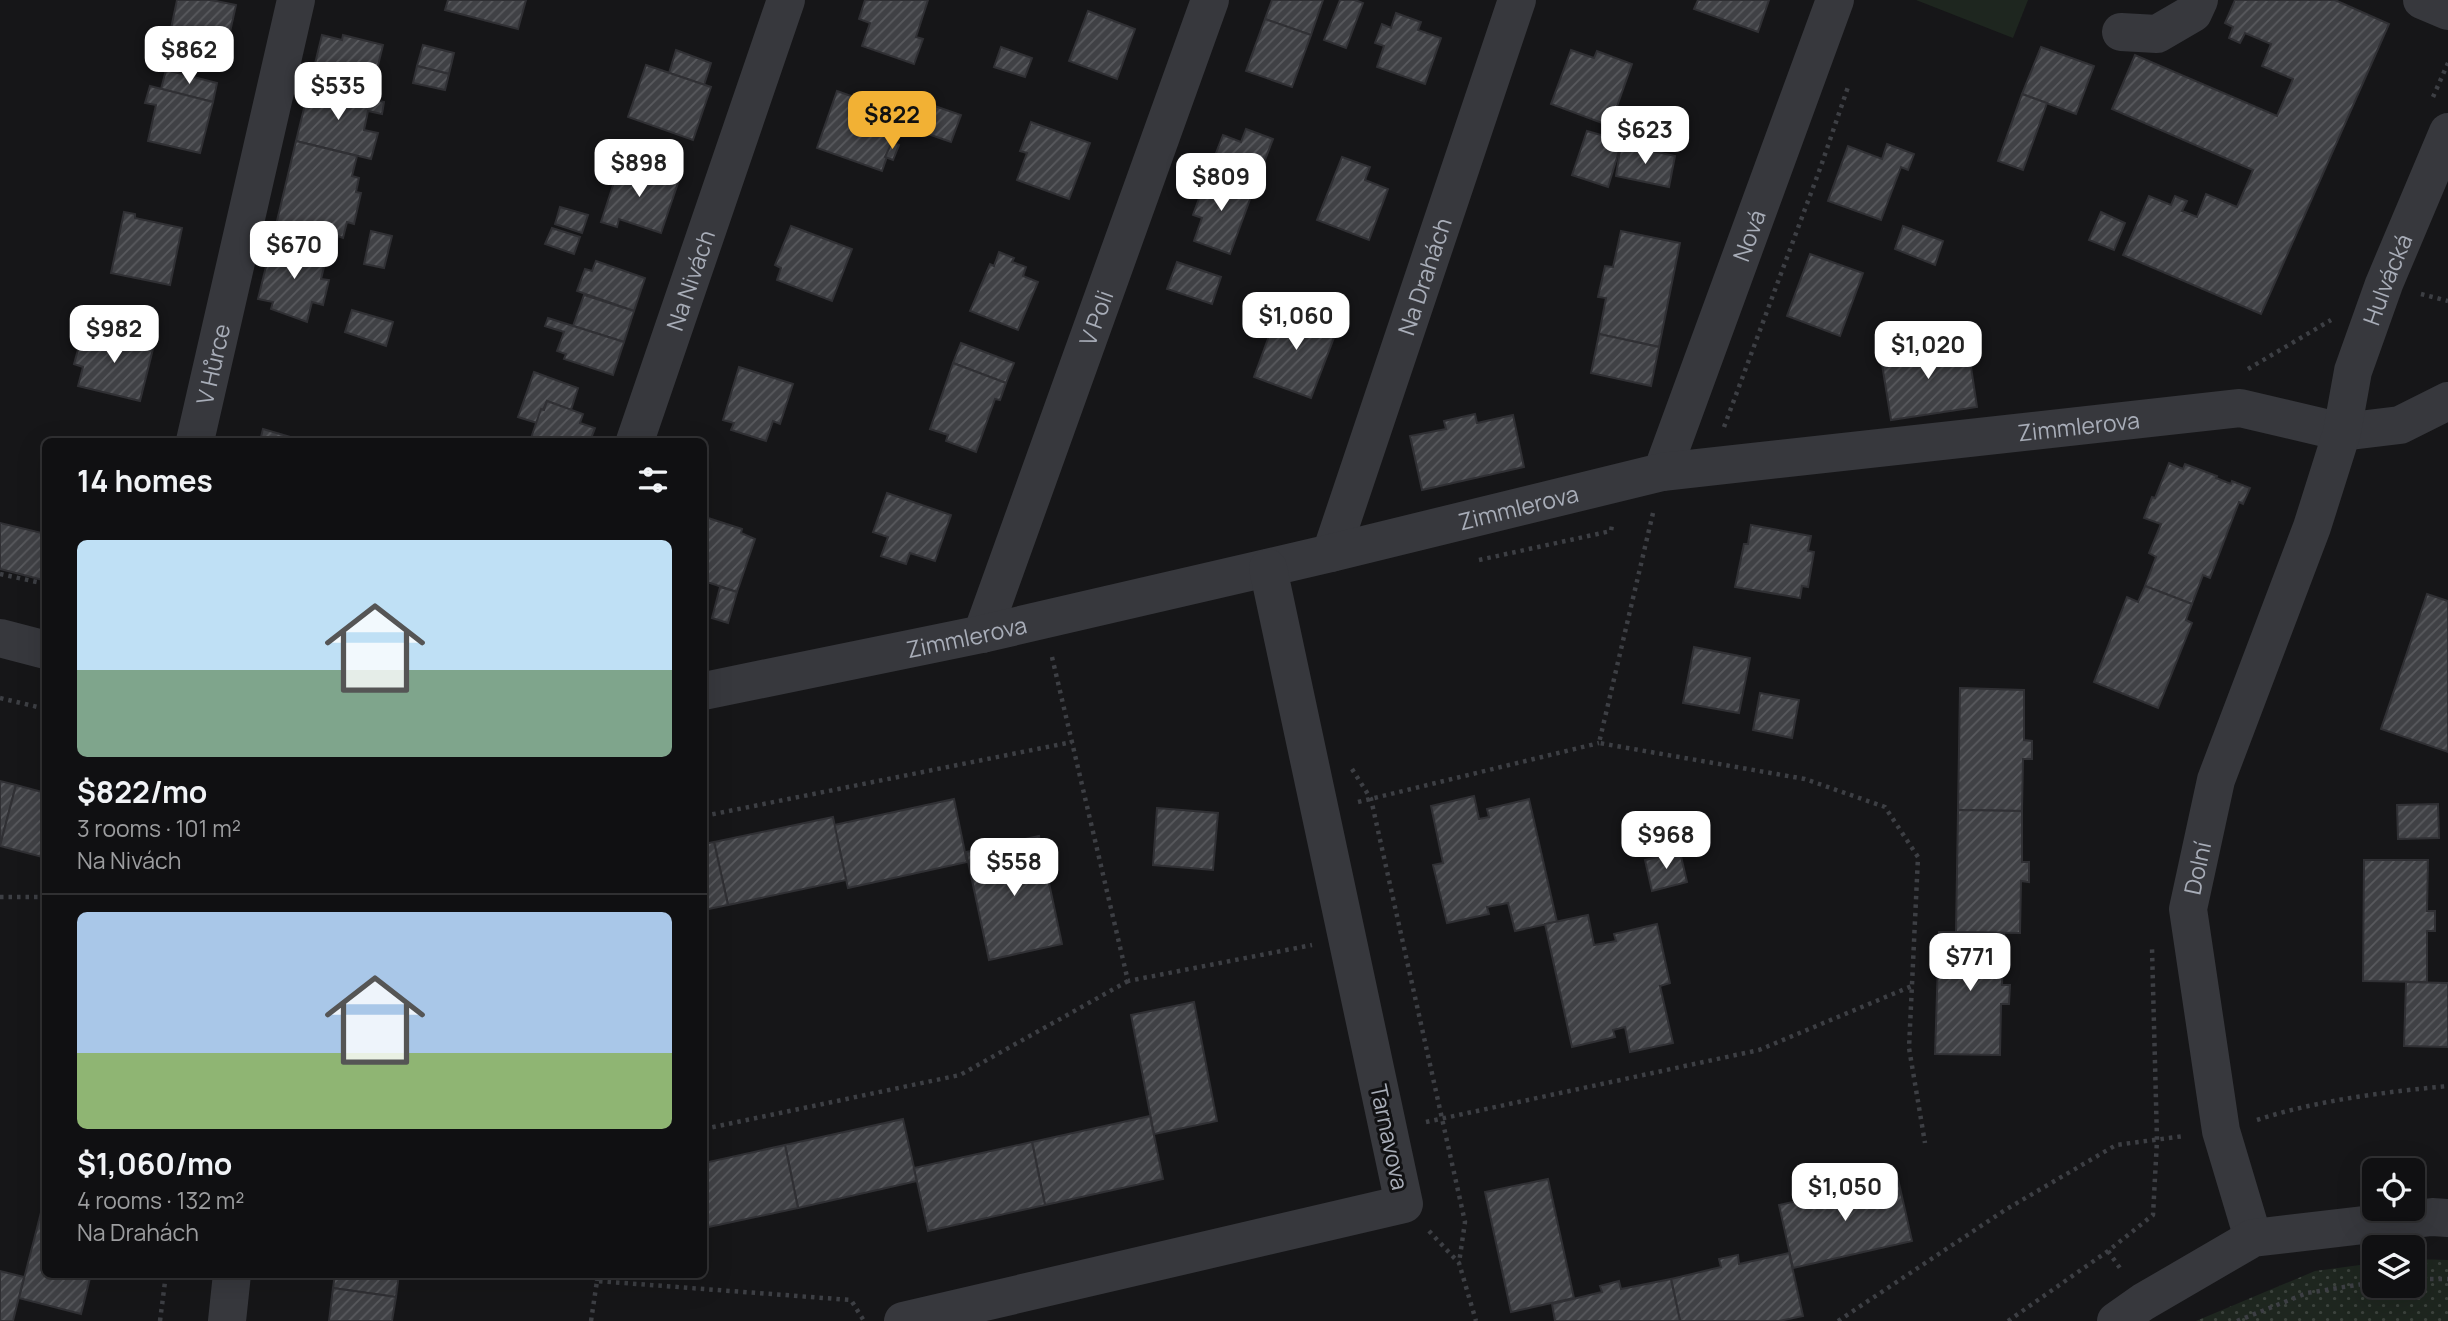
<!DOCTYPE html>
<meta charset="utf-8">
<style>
:root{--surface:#101012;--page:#19191b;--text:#f1f3f6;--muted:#9c9d9f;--line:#303032;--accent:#f2b134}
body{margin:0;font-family:Manrope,sans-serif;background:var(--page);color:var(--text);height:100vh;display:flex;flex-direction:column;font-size:26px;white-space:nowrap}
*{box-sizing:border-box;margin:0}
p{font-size:23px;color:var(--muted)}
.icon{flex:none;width:38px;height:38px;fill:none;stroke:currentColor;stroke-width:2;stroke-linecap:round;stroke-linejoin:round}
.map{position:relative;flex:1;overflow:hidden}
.panel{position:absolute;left:42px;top:438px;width:665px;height:840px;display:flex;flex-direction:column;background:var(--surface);border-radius:10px;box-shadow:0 7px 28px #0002,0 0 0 2px var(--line)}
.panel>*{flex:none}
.controls{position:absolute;left:2362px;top:1158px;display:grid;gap:14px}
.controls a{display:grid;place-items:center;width:63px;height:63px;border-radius:10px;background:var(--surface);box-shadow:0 7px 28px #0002,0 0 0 2px var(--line);font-size:35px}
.price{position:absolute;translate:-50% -60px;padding:0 16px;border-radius:14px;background:#fff;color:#222;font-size:23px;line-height:46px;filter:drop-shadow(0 2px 4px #0008)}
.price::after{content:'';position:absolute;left:50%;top:42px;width:21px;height:16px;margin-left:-10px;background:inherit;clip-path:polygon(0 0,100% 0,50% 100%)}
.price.current{background:var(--accent);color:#111}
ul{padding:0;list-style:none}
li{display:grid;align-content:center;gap:14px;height:371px;padding:0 35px}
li+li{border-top:2px solid var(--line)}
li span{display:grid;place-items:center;height:217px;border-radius:10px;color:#555}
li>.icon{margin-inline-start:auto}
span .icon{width:126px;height:126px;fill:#fffc;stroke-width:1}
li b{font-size:30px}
h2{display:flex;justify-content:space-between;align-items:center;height:84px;padding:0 35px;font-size:30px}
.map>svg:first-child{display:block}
</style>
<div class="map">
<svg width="2448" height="1321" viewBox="0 0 2448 1321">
<defs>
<pattern id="grass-dots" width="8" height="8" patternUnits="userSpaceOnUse" patternTransform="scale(1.75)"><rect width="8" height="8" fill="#1e261f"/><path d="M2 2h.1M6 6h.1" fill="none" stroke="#3c433d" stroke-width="1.8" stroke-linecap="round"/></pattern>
<pattern id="building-hatch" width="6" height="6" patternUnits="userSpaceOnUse" patternTransform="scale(1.75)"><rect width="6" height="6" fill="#404145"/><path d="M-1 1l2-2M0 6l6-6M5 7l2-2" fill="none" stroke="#595a5e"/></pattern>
</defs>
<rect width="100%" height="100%" fill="#161618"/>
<path fill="url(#grass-dots)" d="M 2413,1259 L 2448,1260 L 2448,1321 L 2196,1321 L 2315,1271 L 2375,1263 L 2375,1286 L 2413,1286 Z"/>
<path fill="#1e261f" d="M 1916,0 L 2028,0 L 2013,38 Z"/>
<g fill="url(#building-hatch)" stroke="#303034" stroke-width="2">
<path d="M 177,0 L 211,0 L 236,5 L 226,50 L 169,38 Z"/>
<path d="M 448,0 L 526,0 L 518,29 L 445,10 Z"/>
<path d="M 865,0 L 928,0 L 916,37 L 923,39 L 914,64 L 862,46 L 870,23 L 859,19 Z"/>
<path d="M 1272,0 L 1323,0 L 1311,35 L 1265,19 Z"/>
<path d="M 1340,0 L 1355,0 L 1363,3 L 1346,48 L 1324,40 Z"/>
<path d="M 1698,0 L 1769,0 L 1758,32 L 1694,9 Z"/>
<path d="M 2235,0 L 2335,0 L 2389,24 L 2261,314 L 2123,255 L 2149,196 L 2171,205 L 2175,196 L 2187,201 L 2182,211 L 2197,217 L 2206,194 L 2237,207 L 2253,170 L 2112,109 L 2135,55 L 2277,116 L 2293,79 L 2262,66 L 2271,44 L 2245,33 L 2240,43 L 2229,38 L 2233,27 L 2225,23 Z"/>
<path d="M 1088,11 L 1135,29 L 1117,79 L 1069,61 Z"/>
<path d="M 1396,13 L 1421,22 L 1418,30 L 1441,38 L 1425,84 L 1377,67 L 1384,46 L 1375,43 L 1382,24 L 1391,28 Z"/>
<path d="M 1265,19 L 1311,35 L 1292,87 L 1246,71 Z"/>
<path d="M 155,34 L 192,43 L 188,62 L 150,54 Z"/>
<path d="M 322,35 L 342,40 L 343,35 L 383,45 L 370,98 L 310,84 Z"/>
<path d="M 423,45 L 454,53 L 449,74 L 417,66 Z"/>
<path d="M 1001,47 L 1032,58 L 1025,77 L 994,67 Z"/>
<path d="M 2041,47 L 2094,66 L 2076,114 L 2022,94 Z"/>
<path d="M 676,50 L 711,63 L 704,85 L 669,73 Z"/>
<path d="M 1571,50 L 1594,58 L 1597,51 L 1632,64 L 1610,126 L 1551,104 Z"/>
<path d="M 646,65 L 711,87 L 693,140 L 628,117 Z"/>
<path d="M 417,66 L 449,74 L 445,90 L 413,83 Z"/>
<path d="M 166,70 L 217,83 L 213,102 L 161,89 Z"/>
<path d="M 310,84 L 384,102 L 382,114 L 368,111 L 364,130 L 378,133 L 371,159 L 296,141 Z"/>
<path d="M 150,86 L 213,102 L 200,153 L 148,141 L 156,105 L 145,103 Z"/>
<path d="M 837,91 L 902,114 L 882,171 L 817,148 Z"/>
<path d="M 2022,94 L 2047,103 L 2023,170 L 1998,161 Z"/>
<path d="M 929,104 L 961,115 L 951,142 L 919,131 Z"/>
<path d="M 1031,122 L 1090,143 L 1069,199 L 1017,180 L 1027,153 L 1020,151 Z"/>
<path d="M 1246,129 L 1273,139 L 1253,191 L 1208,174 L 1223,135 L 1241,142 Z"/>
<path d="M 1587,131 L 1622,141 L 1608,187 L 1572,175 Z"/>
<path d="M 296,141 L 357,156 L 352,176 L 359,178 L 356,192 L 361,193 L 354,224 L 347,222 L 343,238 L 338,236 L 333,257 L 272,242 Z"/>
<path d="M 892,142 L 899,145 L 893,160 L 885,157 Z"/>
<path d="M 1621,144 L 1675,156 L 1669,187 L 1616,176 Z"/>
<path d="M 1887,144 L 1914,154 L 1908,170 L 1901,167 L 1881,220 L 1828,201 L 1848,146 L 1882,159 Z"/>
<path d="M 1342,157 L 1370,167 L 1365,180 L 1388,189 L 1369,240 L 1317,220 Z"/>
<path d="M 620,164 L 678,183 L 661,233 L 619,219 L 617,227 L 601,222 Z"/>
<path d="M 1208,174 L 1253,191 L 1230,254 L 1194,241 L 1202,218 L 1193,215 Z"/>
<path d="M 560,207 L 588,215 L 582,233 L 555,224 Z"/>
<path d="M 124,212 L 135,214 L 135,218 L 182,228 L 170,285 L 111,273 Z"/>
<path d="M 2101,212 L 2125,223 L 2114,250 L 2089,240 Z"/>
<path d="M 791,226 L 852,249 L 832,301 L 777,280 L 781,268 L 775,265 Z"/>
<path d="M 1903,226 L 1943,241 L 1935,265 L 1895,249 Z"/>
<path d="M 552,228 L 580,237 L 574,254 L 545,244 Z"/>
<path d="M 371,231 L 392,236 L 384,268 L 364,264 Z"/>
<path d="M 1621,231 L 1680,243 L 1659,347 L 1599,334 L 1606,298 L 1598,297 L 1605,266 L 1613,267 Z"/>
<path d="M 272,242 L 327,255 L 321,279 L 329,280 L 323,305 L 312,302 L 307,322 L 271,309 L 273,302 L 258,299 Z"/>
<path d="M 999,252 L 1014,258 L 1012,262 L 1026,267 L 1023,276 L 1038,282 L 1018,330 L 970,311 L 990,264 L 994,266 Z"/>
<path d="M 1810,254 L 1863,273 L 1840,336 L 1787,316 Z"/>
<path d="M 596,261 L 645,278 L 634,311 L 577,291 L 585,269 L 592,271 Z"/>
<path d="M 1177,262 L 1221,277 L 1212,304 L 1167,289 Z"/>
<path d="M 584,295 L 634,311 L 624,342 L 573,326 Z"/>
<path d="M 1280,306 L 1338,327 L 1311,398 L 1254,377 Z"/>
<path d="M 352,310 L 393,322 L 386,346 L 345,332 Z"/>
<path d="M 548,318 L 624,342 L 613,375 L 564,359 L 566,354 L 557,351 L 564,332 L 545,326 Z"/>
<path d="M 92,330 L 154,345 L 140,401 L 78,386 L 83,367 L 74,364 L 79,346 L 88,348 Z"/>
<path d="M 1599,334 L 1659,347 L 1651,386 L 1591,373 Z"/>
<path d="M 1936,339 L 1938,351 L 1968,347 L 1977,407 L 1891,420 L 1881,358 L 1907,354 L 1905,344 Z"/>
<path d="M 961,343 L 1014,363 L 1006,383 L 953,363 Z"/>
<path d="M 953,363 L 1006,383 L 1000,400 L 995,399 L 976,452 L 946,441 L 948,435 L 930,429 Z"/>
<path d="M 739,367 L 793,384 L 780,424 L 773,421 L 766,441 L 731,430 L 734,423 L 723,420 Z"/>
<path d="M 534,372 L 578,388 L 571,410 L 547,401 L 537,423 L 518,417 Z"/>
<path d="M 547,401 L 583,414 L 580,423 L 595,428 L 590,441 L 530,441 L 541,409 L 544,410 Z"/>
<path d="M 1475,414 L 1477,423 L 1513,415 L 1524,467 L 1422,490 L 1410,436 L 1446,429 L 1444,421 Z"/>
<path d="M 263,429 L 304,441 L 260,441 Z"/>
<path d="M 2169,463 L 2183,469 L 2185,464 L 2217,476 L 2216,478 L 2231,484 L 2232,481 L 2250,488 L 2243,504 L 2239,502 L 2210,578 L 2203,575 L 2192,604 L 2145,586 L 2156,557 L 2149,553 L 2161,524 L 2144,518 L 2152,497 L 2155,498 Z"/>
<path d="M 887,493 L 951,515 L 935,561 L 910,553 L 906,564 L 881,556 L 888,537 L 873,532 Z"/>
<path d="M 705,517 L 742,529 L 741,533 L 755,539 L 737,592 L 704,581 Z"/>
<path d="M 0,523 L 46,534 L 46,569 L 43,580 L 0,569 Z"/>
<path d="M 1751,525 L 1811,536 L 1808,551 L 1814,552 L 1808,587 L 1802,586 L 1800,598 L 1735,587 L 1744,544 L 1748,544 Z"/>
<path d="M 2145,586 L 2192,604 L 2186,620 L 2192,623 L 2158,708 L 2094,682 L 2127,597 L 2138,602 Z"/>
<path d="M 720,587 L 737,592 L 728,623 L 712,618 Z"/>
<path d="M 2427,594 L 2448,601 L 2448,752 L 2381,729 Z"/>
<path d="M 1694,647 L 1750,658 L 1739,713 L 1683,703 Z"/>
<path d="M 1960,688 L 2024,690 L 2024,740 L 2032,741 L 2032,759 L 2023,759 L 2022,811 L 1958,810 Z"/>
<path d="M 1760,693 L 1799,700 L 1792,738 L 1753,730 Z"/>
<path d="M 0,781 L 16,785 L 0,846 Z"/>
<path d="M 16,785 L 46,793 L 46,858 L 0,846 Z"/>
<path d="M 1474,796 L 1479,819 L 1489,817 L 1487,809 L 1529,799 L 1557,922 L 1515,931 L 1508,903 L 1487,907 L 1489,914 L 1447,923 L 1433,865 L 1443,863 L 1431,806 Z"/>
<path d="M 954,799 L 967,862 L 848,888 L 834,825 Z"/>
<path d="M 2438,804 L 2439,838 L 2398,839 L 2397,805 Z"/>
<path d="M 1157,808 L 1218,813 L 1213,870 L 1153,865 Z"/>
<path d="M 1958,810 L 2022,811 L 2022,862 L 2029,862 L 2029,882 L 2021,881 L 2020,933 L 1956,932 Z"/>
<path d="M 833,817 L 846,880 L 728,905 L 714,842 Z"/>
<path d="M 1039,836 L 1062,944 L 989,960 L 966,852 Z"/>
<path d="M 714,842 L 728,905 L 704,910 L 704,844 Z"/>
<path d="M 1680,852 L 1687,882 L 1652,891 L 1645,860 Z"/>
<path d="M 2364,860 L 2428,860 L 2427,911 L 2435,911 L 2435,931 L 2427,931 L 2427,982 L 2363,981 Z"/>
<path d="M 1588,915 L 1594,945 L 1616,941 L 1614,934 L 1657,924 L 1670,983 L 1660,986 L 1673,1043 L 1630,1052 L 1625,1027 L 1613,1030 L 1615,1037 L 1572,1047 L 1545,924 Z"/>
<path d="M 1939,932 L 2004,933 L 2002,985 L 2010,985 L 2009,1004 L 2001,1004 L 2000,1055 L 1935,1054 Z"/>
<path d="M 2406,982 L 2448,983 L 2448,1047 L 2404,1046 Z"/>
<path d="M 1194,1002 L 1217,1121 L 1154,1134 L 1131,1015 Z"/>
<path d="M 1150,1116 L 1163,1179 L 1045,1205 L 1032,1142 Z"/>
<path d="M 903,1119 L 917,1181 L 798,1208 L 785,1145 Z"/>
<path d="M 1032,1142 L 1045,1205 L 928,1231 L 914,1168 Z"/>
<path d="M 785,1145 L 798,1208 L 704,1228 L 704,1163 Z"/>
<path d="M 1548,1179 L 1574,1298 L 1511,1312 L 1485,1192 Z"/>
<path d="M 1898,1179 L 1912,1241 L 1793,1268 L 1779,1205 L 1829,1194 L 1828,1185 L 1846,1181 L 1848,1190 Z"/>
<path d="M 46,1193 L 46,1274 L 91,1274 L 81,1314 L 19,1298 Z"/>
<path d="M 1789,1253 L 1803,1316 L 1779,1321 L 1680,1321 L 1671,1279 L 1721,1267 L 1719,1259 L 1738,1255 L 1739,1264 Z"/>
<path d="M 0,1271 L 24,1277 L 13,1321 L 0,1321 Z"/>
<path d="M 335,1274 L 399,1274 L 396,1297 L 333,1288 Z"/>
<path d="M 1671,1279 L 1680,1321 L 1555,1321 L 1552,1304 L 1602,1292 L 1600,1286 L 1619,1281 L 1621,1289 Z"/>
<path d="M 333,1288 L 396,1297 L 392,1321 L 329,1321 Z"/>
</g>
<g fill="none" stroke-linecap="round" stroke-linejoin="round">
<g stroke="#3d3f44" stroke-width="4.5" stroke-dasharray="3.5 5" stroke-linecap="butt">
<path d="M 2433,97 L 2448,63"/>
<path d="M 2421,294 L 2448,301"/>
<path d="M 2248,369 L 2331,320"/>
<path d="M 1724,427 L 1821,166 L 1848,87"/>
<path d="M 1653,513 L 1599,743 L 1805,779 L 1885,807 L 1918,857 L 1909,1048 L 1925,1143"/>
<path d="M 1479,560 L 1611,531 L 1612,525"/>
<path d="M 0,574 L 46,584"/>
<path d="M 1052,657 L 1128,981 L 1312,945"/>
<path d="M 0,698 L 46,709"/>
<path d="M 1352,769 L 1371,799 L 1465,1222 L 1459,1263"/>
<path d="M 1358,802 L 1599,743"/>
<path d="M 704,816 L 1072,742"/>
<path d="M 0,897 L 46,897"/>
<path d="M 2257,1120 C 2318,1100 2385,1092 2448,1086"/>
<path d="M 1426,1122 L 1759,1050 L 1912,986"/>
<path d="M 704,1129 L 960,1075 L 1128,981"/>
<path d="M 1429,1231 L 1459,1263 L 1476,1321"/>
<path d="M 2108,1251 L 2122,1271"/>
<path d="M 2413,1279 L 2448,1279"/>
<path d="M 597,1281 L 598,1274"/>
<path d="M 160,1321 L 166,1274"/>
<path d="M 591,1321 L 597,1281 L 851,1300 L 864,1321"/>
<path d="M 1838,1321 L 2005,1210 L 2116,1145 L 2184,1136"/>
<path d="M 2008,1321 L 2108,1251 L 2153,1215 L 2157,1140 L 2152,948"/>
<path d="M 2237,1321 L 2307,1293 L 2375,1282"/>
</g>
<g stroke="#37383d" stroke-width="38">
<path d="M 2422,0 L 2448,11"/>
<path d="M 2121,32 L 2157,34 L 2193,13 L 2199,0"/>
<path id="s1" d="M 195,441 L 296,0"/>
<path id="s2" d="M 635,441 L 786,0"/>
<path id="s3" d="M 1662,472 L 1835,0"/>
<path id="s4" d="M 1331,553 L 1517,0"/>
<path id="s5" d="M 982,634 L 1210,0"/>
<path d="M 0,638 L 46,650"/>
<path id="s6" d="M 704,691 L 982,634 L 1331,553 L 1662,472 L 2240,408 L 2342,432 L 2400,425 L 2448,401"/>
<path id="s7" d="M 2253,1238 L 2221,1131 L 2188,909 L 2216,780 L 2312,527 L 2342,432 L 2353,371 L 2384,284 L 2448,132"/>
<path d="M 227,1321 L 232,1274"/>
<path d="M 903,1321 L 1404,1204 L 1268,568"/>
<path d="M 2116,1321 L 2143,1302 L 2253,1238 L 2432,1217 L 2448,1218"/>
</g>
</g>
<g text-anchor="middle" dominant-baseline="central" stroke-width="6" stroke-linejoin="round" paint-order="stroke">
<g font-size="23" fill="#a8adb8" stroke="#111113">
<text stroke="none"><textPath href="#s3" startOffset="252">Nová</textPath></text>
<text stroke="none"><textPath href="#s4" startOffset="292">Na Drahách</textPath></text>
<text stroke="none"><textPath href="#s2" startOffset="170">Na Nivách</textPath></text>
<text stroke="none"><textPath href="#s7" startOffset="998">Hulvácká</textPath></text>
<text stroke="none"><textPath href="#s5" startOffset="336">V Poli</textPath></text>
<text stroke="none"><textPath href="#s1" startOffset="79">V Hůrce</textPath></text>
<text stroke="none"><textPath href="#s6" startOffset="1402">Zimmlerova</textPath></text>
<text stroke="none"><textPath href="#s6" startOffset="835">Zimmlerova</textPath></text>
<text stroke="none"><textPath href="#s6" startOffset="268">Zimmlerova</textPath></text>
<text stroke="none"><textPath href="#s7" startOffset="378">Dolní</textPath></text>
<text transform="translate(1390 1137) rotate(78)">Tarnavova</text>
</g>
</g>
</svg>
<div class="controls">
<a><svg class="icon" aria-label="locate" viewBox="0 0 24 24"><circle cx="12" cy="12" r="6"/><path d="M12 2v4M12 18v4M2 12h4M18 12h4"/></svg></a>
<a><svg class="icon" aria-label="layers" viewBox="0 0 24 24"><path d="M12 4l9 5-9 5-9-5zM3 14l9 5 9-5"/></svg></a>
</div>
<b class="price" style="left:189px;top:86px">$862</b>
<b class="price" style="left:338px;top:122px">$535</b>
<b class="price current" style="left:892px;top:151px">$822</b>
<b class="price" style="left:1645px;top:166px">$623</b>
<b class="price" style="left:639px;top:199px">$898</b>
<b class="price" style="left:1221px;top:213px">$809</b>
<b class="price" style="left:294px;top:281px">$670</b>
<b class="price" style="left:1296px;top:352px">$1,060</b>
<b class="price" style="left:114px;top:365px">$982</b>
<b class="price" style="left:1928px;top:381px">$1,020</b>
<b class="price" style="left:1666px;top:871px">$968</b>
<b class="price" style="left:1014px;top:898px">$558</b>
<b class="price" style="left:1970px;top:993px">$771</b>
<b class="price" style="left:1845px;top:1223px">$1,050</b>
<section class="panel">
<h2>14 homes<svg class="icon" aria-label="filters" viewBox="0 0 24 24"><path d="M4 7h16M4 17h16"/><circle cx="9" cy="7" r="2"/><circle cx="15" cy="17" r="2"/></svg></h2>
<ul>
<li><span style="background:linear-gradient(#bfe0f5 60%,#7fa58c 0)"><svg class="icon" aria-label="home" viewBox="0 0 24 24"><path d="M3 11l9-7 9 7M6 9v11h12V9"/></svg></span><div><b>$822/mo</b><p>3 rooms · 101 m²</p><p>Na Nivách</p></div></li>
<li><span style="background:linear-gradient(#a9c7e8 65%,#8fb573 0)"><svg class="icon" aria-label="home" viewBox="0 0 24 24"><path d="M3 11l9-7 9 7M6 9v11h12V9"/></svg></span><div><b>$1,060/mo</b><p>4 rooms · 132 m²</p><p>Na Drahách</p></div></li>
</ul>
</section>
</div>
